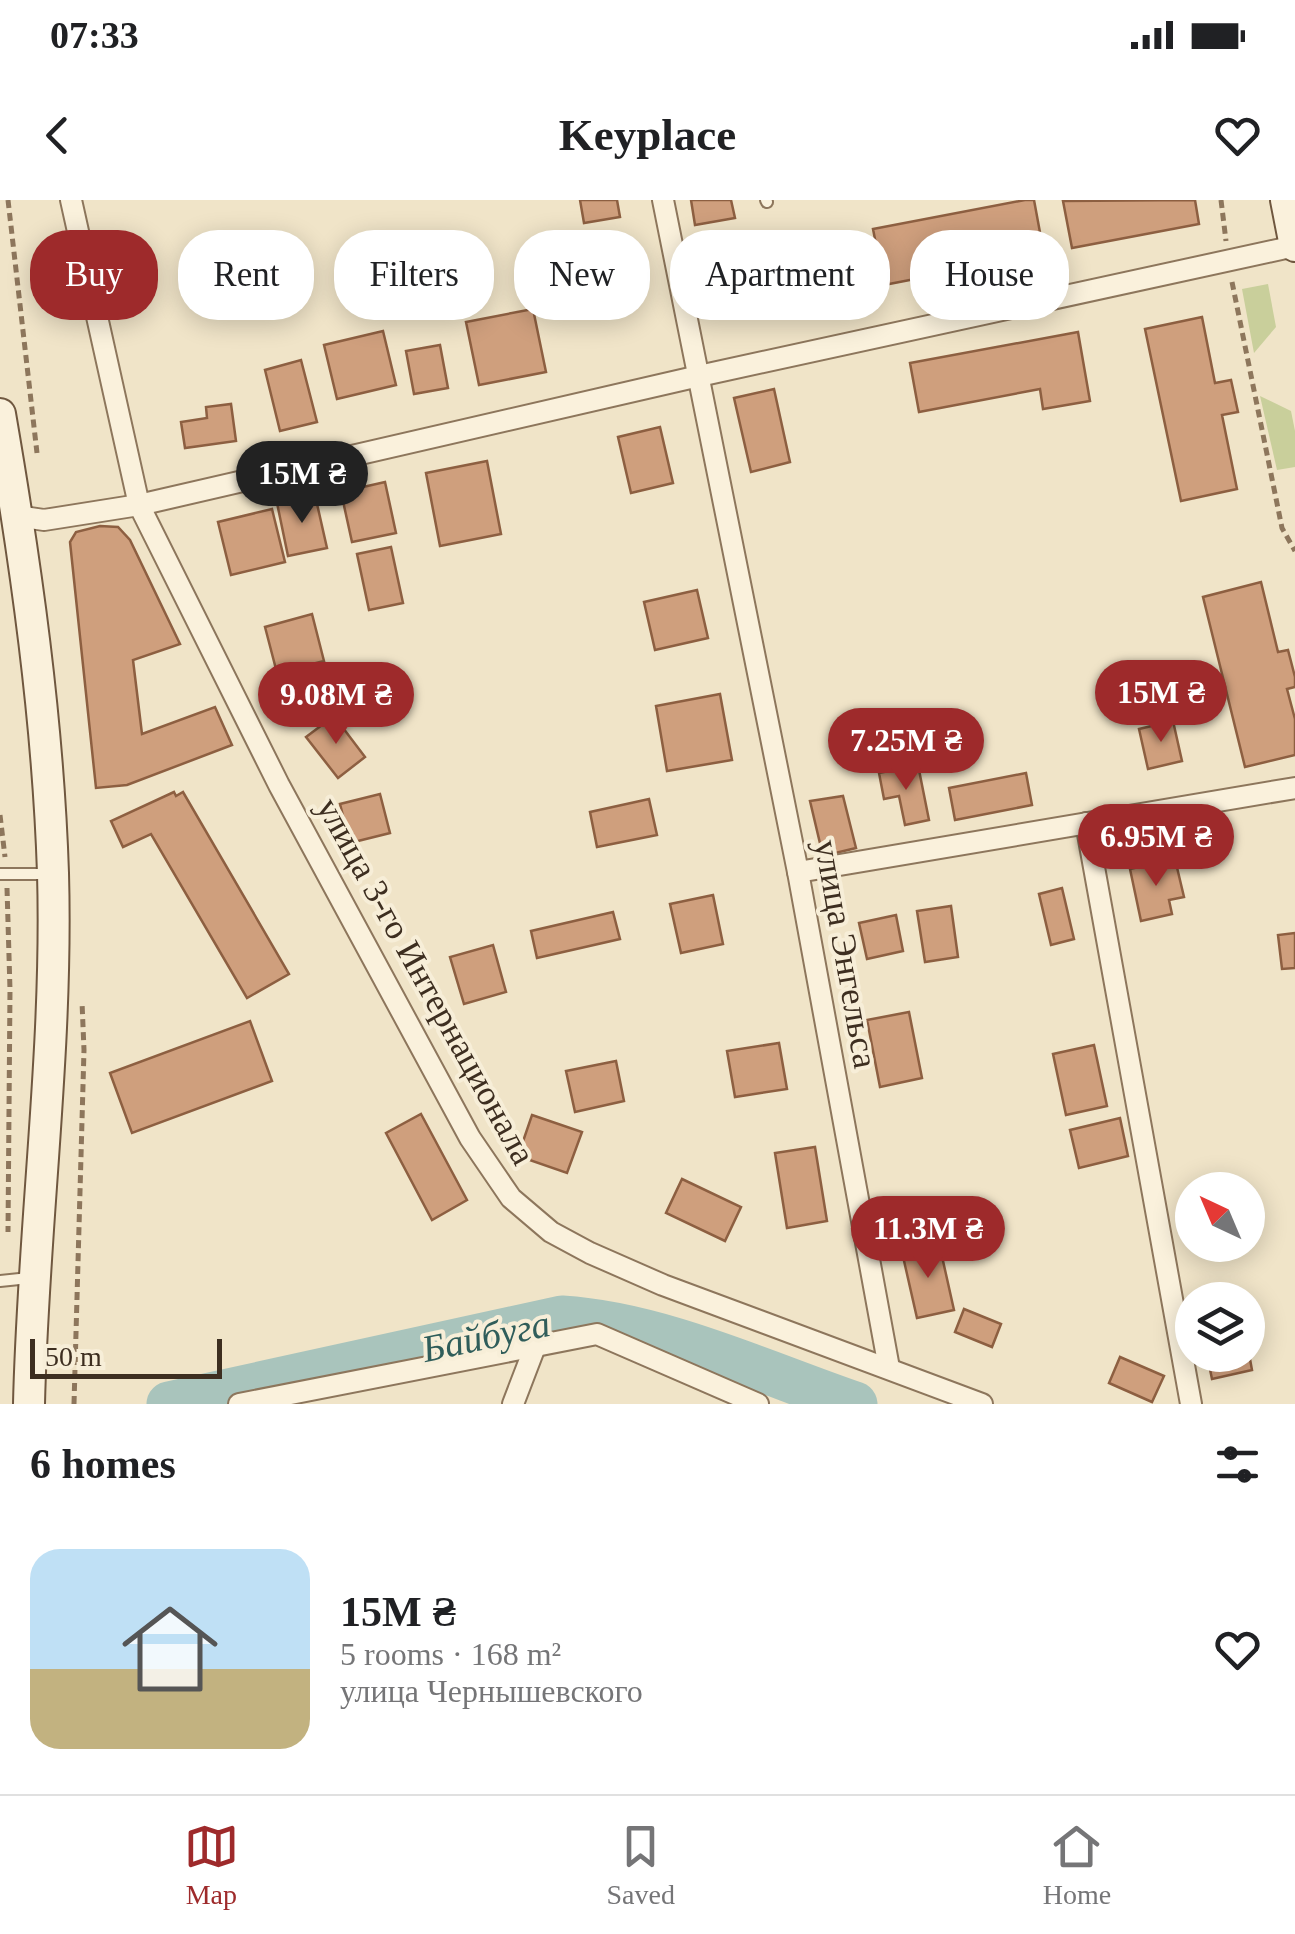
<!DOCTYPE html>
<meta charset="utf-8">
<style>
:root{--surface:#fff;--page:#f2f2f2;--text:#202124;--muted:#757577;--line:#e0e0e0;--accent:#9e2a2b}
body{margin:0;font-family:Georgia,serif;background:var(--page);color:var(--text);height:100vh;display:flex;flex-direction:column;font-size:38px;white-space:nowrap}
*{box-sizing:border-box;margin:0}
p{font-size:32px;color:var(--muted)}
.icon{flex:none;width:55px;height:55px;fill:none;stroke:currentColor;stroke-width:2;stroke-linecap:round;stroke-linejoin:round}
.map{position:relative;height:1204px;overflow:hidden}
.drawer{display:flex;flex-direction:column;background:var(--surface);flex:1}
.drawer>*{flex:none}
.banner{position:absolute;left:30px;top:30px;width:1235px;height:90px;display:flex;gap:20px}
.needle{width:65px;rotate:316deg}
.fabs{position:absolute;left:1175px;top:972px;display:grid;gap:20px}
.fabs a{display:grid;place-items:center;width:90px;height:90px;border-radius:50%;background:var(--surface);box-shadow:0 5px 25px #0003;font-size:50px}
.scale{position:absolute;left:30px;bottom:25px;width:192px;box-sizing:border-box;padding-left:10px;border:5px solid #3d2e20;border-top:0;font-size:28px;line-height:35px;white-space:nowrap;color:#3d2e20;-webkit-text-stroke:8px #f7eed8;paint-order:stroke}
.price{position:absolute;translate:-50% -85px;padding:0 22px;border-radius:35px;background:var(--accent);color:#fff;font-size:32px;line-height:65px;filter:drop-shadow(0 2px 5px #0008)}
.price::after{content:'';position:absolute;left:50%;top:60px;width:30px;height:22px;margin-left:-15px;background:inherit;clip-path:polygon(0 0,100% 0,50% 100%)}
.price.active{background:#222;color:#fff}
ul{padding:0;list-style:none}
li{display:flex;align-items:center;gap:30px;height:250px;padding:0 30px}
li+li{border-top:2px solid var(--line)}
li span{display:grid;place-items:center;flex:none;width:280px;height:200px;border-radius:30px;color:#555}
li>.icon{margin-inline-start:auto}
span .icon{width:120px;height:120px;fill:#fffc;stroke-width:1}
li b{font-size:42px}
h2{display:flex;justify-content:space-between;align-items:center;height:120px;padding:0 30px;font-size:42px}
.pill{padding:0 35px;border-radius:40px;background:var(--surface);box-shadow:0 5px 25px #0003;font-size:35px;line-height:90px}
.pill.active{background:var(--accent);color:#fff}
.status{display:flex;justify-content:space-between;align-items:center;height:70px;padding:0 50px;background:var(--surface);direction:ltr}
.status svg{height:28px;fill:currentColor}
header{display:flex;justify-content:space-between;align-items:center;height:130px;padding:0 30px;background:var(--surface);font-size:45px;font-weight:700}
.dock{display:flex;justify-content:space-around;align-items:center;height:140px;border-top:2px solid var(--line);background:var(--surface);font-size:28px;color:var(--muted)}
.dock a{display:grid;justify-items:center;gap:5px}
.dock .active{color:var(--accent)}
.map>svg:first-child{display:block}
</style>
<div class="status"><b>07:33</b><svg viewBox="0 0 49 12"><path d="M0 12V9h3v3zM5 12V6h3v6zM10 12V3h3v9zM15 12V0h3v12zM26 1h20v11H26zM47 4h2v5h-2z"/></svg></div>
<header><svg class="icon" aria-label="back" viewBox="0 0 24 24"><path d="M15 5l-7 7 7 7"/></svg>Keyplace<svg class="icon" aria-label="heart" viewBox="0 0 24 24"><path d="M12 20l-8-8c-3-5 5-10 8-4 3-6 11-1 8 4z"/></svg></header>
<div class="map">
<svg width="1295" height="1204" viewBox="0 0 1295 1204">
<rect width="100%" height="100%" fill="#f0e4c8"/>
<g fill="#c9cf9b">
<path d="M 1268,84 L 1276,127 L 1254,153 L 1242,89 Z"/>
<path d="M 1260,196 L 1291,211 L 1295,231 L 1295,267 L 1277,270 Z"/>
</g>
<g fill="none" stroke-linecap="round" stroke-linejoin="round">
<path stroke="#a9c4bc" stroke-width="45" d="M 169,1204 L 562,1118 C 659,1124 762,1172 855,1204"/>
</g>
<g fill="#cf9f7d" stroke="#8d5f41" stroke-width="2.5">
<path d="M 580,0 L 617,0 L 620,17 L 584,23 Z"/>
<path d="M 691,0 L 731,0 L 735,18 L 695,25 Z"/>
<path d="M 1025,0 L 1034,0 L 1044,54 L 884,85 L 873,29 Z"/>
<path d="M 1195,0 L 1199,24 L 1072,48 L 1063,1 Z"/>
<path d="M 842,44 L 851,93 L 718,117 L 709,68 Z"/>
<path d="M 533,109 L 546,172 L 479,185 L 466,122 Z"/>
<path d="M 1202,117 L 1215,183 L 1231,180 L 1238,212 L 1222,215 L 1237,289 L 1181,301 L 1145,129 Z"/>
<path d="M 383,131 L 396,185 L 337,199 L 324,145 Z"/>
<path d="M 1078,132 L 1090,201 L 1043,209 L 1040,189 L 919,212 L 910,163 Z"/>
<path d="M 440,145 L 448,188 L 414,194 L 406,151 Z"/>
<path d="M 301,160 L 317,222 L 280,231 L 265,170 Z"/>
<path d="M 774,189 L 790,262 L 751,272 L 734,198 Z"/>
<path d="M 231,204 L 236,241 L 185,248 L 181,222 L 207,218 L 206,207 Z"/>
<path d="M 660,227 L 673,283 L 631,293 L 618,237 Z"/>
<path d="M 487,261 L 501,334 L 440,346 L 426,273 Z"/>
<path d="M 385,282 L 396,333 L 352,342 L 341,292 Z"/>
<path d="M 315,295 L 327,348 L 288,356 L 277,303 Z"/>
<path d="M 272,309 L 285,362 L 231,375 L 218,322 Z"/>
<path d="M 100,326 L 118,327 L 130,340 L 180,444 L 133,460 L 142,534 L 215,507 L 232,545 L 127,585 L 96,588 L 70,342 L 76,332 Z"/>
<path d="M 391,347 L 403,403 L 369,410 L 357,354 Z"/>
<path d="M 1261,382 L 1278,452 L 1288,450 L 1295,477 L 1295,487 L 1287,489 L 1295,519 L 1295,555 L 1245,567 L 1203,397 Z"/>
<path d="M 697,390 L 708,438 L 655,450 L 644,402 Z"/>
<path d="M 312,414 L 324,461 L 277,473 L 265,427 Z"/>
<path d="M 720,494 L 732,560 L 667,571 L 656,506 Z"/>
<path d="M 334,516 L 365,557 L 338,578 L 306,537 Z"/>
<path d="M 936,516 L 941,544 L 879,554 L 875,526 Z"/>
<path d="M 1173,521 L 1182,561 L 1148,569 L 1139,529 Z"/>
<path d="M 918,565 L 929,620 L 905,625 L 899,596 L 884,599 L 879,573 Z"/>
<path d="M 1026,573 L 1032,605 L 955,620 L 949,588 Z"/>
<path d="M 174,592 L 176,596 L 183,592 L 289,774 L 247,798 L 151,634 L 123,647 L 111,621 Z"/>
<path d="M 380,594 L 390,633 L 350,643 L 340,604 Z"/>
<path d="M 843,596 L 856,648 L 823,656 L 810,601 Z"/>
<path d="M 649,599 L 657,635 L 597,647 L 590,612 Z"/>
<path d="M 1175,659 L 1184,697 L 1169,700 L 1172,714 L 1141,721 L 1130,669 Z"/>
<path d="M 1062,688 L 1074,739 L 1051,745 L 1039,694 Z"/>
<path d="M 713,695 L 723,744 L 681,753 L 670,704 Z"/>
<path d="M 951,706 L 958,757 L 925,762 L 917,711 Z"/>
<path d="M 613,712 L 620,739 L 537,758 L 531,731 Z"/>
<path d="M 896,715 L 903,751 L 867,759 L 859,723 Z"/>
<path d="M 1295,733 L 1295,768 L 1282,769 L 1278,735 Z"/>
<path d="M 493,745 L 506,792 L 464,804 L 450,757 Z"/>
<path d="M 909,812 L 922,878 L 880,887 L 867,820 Z"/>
<path d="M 250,821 L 272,881 L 132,933 L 110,873 Z"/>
<path d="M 779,843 L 787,889 L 735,897 L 727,851 Z"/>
<path d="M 1094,845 L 1107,906 L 1066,915 L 1053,854 Z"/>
<path d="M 616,861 L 624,901 L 575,912 L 566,871 Z"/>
<path d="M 421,914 L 467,1000 L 432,1020 L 386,933 Z"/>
<path d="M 532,915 L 582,932 L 567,973 L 518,956 Z"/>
<path d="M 1120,918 L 1128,956 L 1079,968 L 1070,930 Z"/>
<path d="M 815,947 L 827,1021 L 787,1028 L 775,953 Z"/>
<path d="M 682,979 L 741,1007 L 725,1041 L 666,1013 Z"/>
<path d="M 1235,982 L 1237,990 L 1202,990 Z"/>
<path d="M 1192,992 L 1192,1030 L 1184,994 Z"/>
<path d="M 939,1043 L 954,1110 L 917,1118 L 902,1052 Z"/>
<path d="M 964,1109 L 1001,1124 L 992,1147 L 955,1132 Z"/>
<path d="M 1248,1148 L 1252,1170 L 1212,1179 L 1207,1155 L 1248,1155 Z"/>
<path d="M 1120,1157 L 1164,1176 L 1152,1202 L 1109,1183 Z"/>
</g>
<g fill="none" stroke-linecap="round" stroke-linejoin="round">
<g stroke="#8d765c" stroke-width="14">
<g id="lane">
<path d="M 766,0 L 767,2"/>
<path d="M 0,674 L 49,674"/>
<path d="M 0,1081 L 29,1078"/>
</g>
</g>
<g stroke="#8d765c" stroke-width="24">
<g id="street">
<path d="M 71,0 L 139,305 L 279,585 L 470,938 L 511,998 L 551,1032 L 590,1053 L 663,1085 L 982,1204"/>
<path d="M 663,0 L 798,672 L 889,1168"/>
<path d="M 17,316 L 44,320 L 139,305 L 699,176 L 1295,46"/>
<path d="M 1086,623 L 1191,1204"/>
<path d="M 798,672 L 1295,588"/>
<path d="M 239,1204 L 597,1134 L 758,1204"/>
<path d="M 513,1204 L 536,1144"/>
</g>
</g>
<g stroke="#6f573f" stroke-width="34">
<g id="secondary">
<path d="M 1286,0 L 1295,46"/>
<path d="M 0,214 C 26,365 48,520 53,673 C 58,850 33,1027 29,1204"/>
</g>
</g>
<g stroke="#8d765c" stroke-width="5" stroke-dasharray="8 5" stroke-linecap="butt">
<path d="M 8,0 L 37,253"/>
<path d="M 1221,0 L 1226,41"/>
<path d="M 1232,82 L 1282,328 L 1295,351"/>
<path d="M 0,615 L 5,657"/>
<path d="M 7,688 L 10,790 L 8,1032"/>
<path d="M 74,1204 L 84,850 L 82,802"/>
</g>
<use href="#lane" stroke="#faf1dc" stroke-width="10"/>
<use href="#street" stroke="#faf1dc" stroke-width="20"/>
<use href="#secondary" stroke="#faf1dc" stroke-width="30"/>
</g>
<g text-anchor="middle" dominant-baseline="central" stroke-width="8" stroke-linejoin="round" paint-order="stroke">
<g font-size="35" fill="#3d2e20" stroke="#f7eed8">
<text transform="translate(846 754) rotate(80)">улица Энгельса</text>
<text transform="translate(426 781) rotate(61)">улица 3-го Интернационала</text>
</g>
<g font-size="38" font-style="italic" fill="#2f5d5a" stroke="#f7eed8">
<text transform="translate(486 1136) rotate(-12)">Байбуга</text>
</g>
</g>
</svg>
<div class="fabs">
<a><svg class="needle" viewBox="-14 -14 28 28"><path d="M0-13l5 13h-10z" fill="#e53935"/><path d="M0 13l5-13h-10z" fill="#757577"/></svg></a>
<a><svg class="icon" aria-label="layers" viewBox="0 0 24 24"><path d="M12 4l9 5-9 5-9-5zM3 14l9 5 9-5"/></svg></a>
</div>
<div class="scale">50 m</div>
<b class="price active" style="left:302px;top:326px">15M ₴</b>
<b class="price" style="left:1161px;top:545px">15M ₴</b>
<b class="price" style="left:336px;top:547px">9.08M ₴</b>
<b class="price" style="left:906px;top:593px">7.25M ₴</b>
<b class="price" style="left:1156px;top:689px">6.95M ₴</b>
<b class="price" style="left:928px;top:1081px">11.3M ₴</b>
<div class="banner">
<a class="pill active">Buy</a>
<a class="pill">Rent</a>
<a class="pill">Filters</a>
<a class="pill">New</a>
<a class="pill">Apartment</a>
<a class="pill">House</a>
</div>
</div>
<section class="drawer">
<h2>6 homes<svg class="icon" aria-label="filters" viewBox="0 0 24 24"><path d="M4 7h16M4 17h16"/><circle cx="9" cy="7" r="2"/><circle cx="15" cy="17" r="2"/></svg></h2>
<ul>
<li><span style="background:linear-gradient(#bfe0f5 60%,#c2b280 0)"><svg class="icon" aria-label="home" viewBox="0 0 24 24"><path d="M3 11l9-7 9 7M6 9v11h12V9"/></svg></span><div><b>15M ₴</b><p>5 rooms · 168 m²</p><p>улица Чернышевского</p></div><svg class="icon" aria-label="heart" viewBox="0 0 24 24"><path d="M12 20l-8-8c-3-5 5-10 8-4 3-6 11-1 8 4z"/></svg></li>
</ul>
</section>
<nav class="dock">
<a class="active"><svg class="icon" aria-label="map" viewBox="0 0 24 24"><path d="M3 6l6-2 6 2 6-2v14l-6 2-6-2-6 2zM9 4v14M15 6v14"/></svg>Map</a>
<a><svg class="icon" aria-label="saved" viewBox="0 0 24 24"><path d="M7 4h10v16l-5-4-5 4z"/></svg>Saved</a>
<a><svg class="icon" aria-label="home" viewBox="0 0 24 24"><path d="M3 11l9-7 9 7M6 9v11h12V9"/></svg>Home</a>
</nav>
